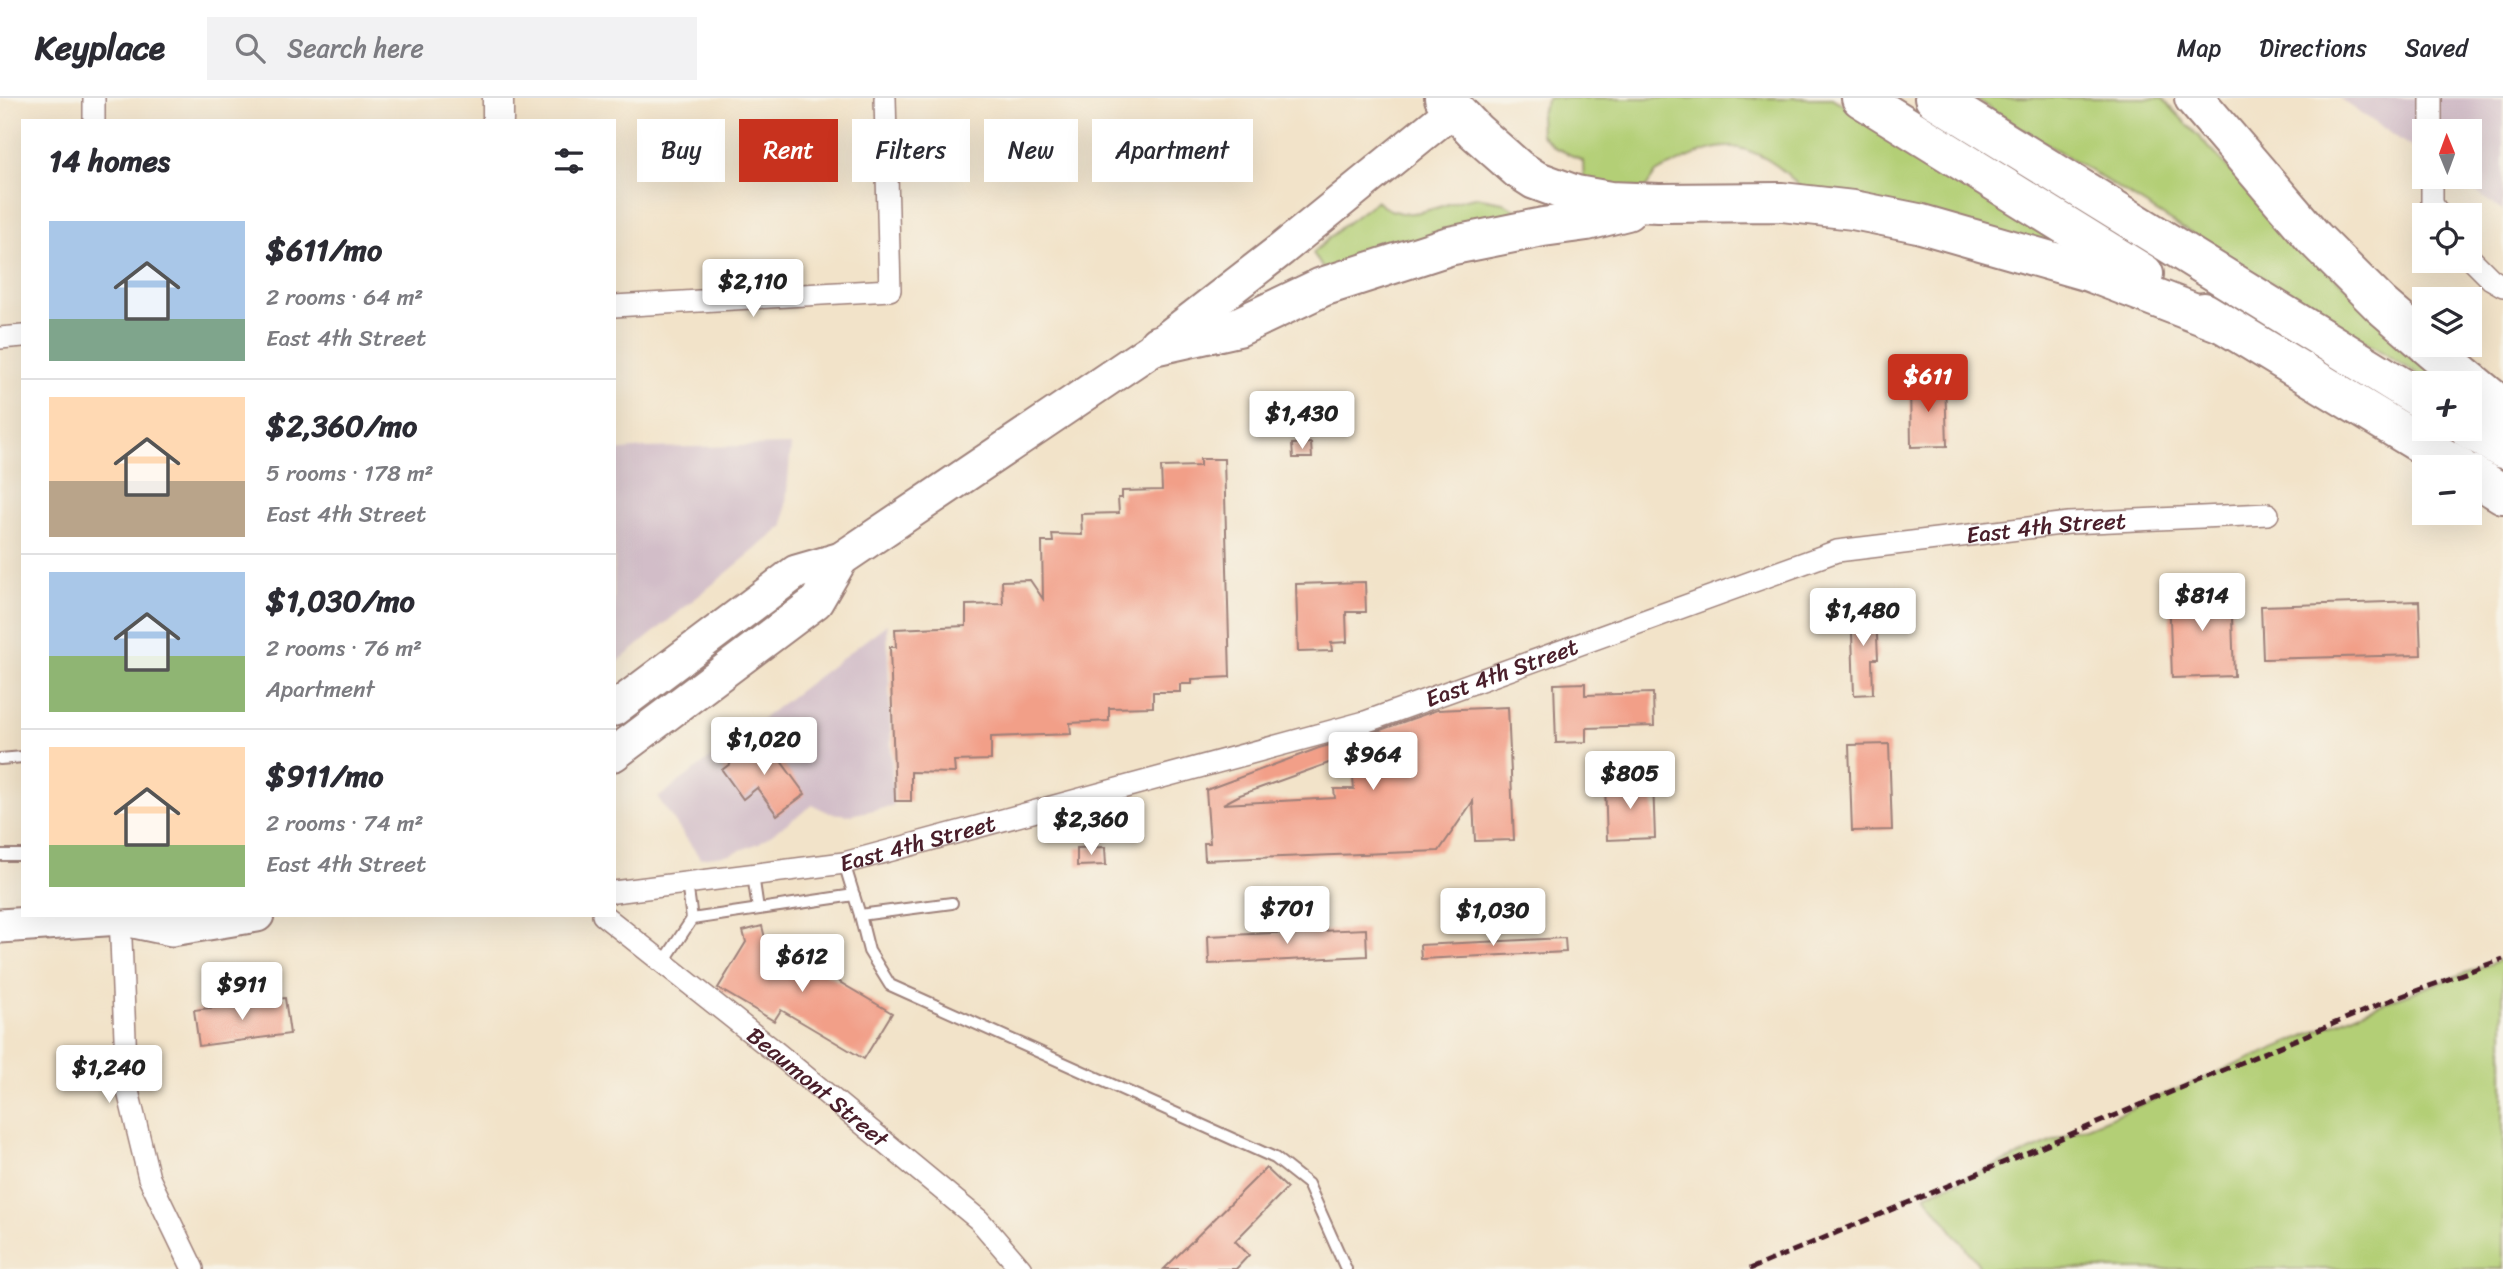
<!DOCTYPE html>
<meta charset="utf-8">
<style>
:root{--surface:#fff;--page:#f2f2f3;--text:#2b2b33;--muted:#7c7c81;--line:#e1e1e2;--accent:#c8321e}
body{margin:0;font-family:Sriracha,sans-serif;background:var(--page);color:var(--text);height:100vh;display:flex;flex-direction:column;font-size:26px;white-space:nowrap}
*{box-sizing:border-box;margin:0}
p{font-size:23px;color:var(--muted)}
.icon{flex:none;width:38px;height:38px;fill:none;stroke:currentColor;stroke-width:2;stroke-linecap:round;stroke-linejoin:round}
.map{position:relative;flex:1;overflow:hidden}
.panel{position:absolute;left:21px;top:21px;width:595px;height:798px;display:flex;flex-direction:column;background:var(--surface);border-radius:0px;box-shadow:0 7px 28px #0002}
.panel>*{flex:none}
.hud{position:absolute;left:637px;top:21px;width:665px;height:63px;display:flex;gap:14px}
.needle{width:46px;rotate:359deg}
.buttons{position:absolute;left:2412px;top:21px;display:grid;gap:14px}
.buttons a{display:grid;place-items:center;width:70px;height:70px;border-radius:0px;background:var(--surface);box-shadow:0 7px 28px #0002;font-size:35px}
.price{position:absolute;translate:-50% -60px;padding:0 16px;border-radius:7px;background:#fff;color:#222;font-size:23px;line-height:46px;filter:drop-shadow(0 2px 4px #0008)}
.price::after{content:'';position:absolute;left:50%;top:42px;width:21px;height:16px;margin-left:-10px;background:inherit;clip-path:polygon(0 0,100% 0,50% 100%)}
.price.selected{background:var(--accent);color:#fff}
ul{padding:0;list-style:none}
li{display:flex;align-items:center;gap:21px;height:175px;padding:0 28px}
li+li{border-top:2px solid var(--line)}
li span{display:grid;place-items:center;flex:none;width:196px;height:140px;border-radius:0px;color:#555}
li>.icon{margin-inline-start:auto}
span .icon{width:84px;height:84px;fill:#fffc;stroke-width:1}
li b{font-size:30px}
h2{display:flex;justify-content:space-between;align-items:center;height:84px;padding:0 28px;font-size:30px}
.tag{padding:0 24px;border-radius:0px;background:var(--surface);box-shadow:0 7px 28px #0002;font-size:24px;line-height:63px}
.tag.selected{background:var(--accent);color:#fff}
header{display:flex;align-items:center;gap:42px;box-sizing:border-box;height:98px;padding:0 35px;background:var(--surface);border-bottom:2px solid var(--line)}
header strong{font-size:33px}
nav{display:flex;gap:38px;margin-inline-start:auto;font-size:24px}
.search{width:490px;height:63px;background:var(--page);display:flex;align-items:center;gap:18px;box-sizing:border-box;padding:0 24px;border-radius:0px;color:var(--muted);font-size:26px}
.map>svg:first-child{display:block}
</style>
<header>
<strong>Keyplace</strong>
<div class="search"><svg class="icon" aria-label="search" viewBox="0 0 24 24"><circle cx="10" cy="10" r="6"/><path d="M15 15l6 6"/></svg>Search here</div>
<nav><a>Map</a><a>Directions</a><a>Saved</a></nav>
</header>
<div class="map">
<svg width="2503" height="1171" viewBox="0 0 2503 1171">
<rect width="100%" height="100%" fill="#f7f3e8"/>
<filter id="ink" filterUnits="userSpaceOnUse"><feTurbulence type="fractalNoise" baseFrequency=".0143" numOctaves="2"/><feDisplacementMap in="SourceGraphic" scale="14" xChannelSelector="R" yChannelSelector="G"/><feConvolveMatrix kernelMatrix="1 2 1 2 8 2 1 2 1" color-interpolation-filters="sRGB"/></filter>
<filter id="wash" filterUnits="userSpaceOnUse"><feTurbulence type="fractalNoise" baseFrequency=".00686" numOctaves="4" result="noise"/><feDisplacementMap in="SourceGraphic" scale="28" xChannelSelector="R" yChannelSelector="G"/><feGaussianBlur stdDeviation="1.57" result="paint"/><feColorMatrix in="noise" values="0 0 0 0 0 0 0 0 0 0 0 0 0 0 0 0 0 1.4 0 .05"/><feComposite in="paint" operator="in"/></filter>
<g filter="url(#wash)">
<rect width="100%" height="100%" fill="#f2e3c9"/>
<g fill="#d2bdc8">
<path d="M 2339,0 L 2503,0 L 2503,113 L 2453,79 L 2469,79 L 2469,33 L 2424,33 L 2424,58 Z"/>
<path d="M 791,347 L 784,428 L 614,567 L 614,353 L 645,350 Z"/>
<path d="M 887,526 L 893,708 L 850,717 L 830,715 L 813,707 L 759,745 L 730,756 L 700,760 L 658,700 Z"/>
</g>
<g fill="#b3cf76" stroke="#7e7750" stroke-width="2">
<path d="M 1548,0 L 1832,0 L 2106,169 L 1802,92 C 1786,71 1754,48 1726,49 C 1705,50 1682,63 1663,71 L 1656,75 L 1645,91 L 1584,86 L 1583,63 L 1554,49 L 1541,36 L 1540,17 Z"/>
<path d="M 1973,0 L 2162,0 L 2319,165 L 2457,285 L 2432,285 Z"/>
<path d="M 1476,99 L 1503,104 L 1528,120 L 1328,179 L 1313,155 L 1339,131 L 1376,103 C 1408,131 1442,103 1476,99 Z"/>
<path d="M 2503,861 L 2503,1171 L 1982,1171 L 1925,1097 L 2378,907 Z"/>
</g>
<g id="blocks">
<g fill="#f29f88" fill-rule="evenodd">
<path d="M 1945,282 L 1947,348 L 1911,349 L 1910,283 Z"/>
<path d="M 1311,345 L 1312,360 L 1293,360 L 1292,346 Z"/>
<path d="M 1200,361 L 1224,361 L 1230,579 L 1192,581 L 1192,586 L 1180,586 L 1180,594 L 1153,594 L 1153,609 L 1109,610 L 1109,623 L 1070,625 L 1071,636 L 991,639 L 991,662 L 954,663 L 955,675 L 911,674 L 911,703 L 895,703 L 890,549 L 896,549 L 895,531 L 966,528 L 966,507 L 1003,506 L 1002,483 L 1030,482 L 1043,501 L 1042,444 L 1053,444 L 1052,436 L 1082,437 L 1081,416 L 1119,415 L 1118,400 L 1122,400 L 1122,393 L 1162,392 L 1161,369 L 1200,368 Z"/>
<path d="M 1365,484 L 1366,514 L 1346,514 L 1347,544 L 1331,545 L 1332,553 L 1298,554 L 1296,486 Z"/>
<path d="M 2231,490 L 2234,578 L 2172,580 L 2169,492 Z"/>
<path d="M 2419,503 L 2421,557 L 2263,561 L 2261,508 Z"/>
<path d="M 1851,504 L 1867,504 L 1867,518 L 1876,517 L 1878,561 L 1872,561 L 1873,596 L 1854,597 Z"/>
<path d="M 1585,585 L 1585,597 L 1653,595 L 1654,628 L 1586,630 L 1586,644 L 1556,645 L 1554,586 Z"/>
<path d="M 1508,609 L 1514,742 L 1475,743 L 1473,703 L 1439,753 L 1205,762 L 1204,745 L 1210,745 L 1206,692 L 1319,650 L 1369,636 L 1437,612 ZM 1351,657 L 1354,691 L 1334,691 L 1335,700 L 1223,706 L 1240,697 Z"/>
<path d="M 764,640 L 805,696 L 777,717 L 757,690 L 743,701 L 722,672 Z"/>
<path d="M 1889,646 L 1892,732 L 1852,733 L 1849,647 Z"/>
<path d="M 1653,683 L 1655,740 L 1607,742 L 1605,686 Z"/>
<path d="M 1105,749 L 1106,767 L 1077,768 L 1077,750 Z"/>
<path d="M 762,828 L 765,840 L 892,915 L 864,961 L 781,912 L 774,923 L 718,890 L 746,844 L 743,833 Z"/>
<path d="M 1366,831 L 1367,858 L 1209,866 L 1208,838 Z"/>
<path d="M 1565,840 L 1566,854 L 1421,861 L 1420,847 Z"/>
<path d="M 285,900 L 290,936 L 199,948 L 194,912 Z"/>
<path d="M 1266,1070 L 1287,1090 L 1235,1143 L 1249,1157 L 1236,1171 L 1164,1171 Z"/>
</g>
</g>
</g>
<g filter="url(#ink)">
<use href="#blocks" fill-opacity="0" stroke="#9e817a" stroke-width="2"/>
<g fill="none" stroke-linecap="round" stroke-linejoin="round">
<g stroke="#9e817a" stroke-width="14">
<g id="lane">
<path d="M 0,661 L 23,659"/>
<path d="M 0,757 L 23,757"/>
<path d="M 844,765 L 860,817 L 952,805"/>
<path d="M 753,777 L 758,811"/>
<path d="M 687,785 L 692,821"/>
<path d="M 860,817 L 869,853 L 890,887 L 1275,1060 L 1308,1086 L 1346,1171"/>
<path d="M 663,865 L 692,821 L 854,797"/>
</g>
</g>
<g stroke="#9e817a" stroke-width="24">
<g id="street">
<path d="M 94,0 L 94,23"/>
<path d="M 2431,0 L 2431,33"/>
<path d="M 2432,79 L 2432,105 L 2439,117"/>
<path d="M 2469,159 L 2491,181 L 2503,188"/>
<path d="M 614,208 L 890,192 L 885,0"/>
<path d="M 0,240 L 23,238"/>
<path id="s1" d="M 614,794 L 844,765 L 1365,624 L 1837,453 L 2069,425 L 2268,416"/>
<path d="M 120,817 L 127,989 L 149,1080 L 193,1171"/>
<path id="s2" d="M 603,817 L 777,955 L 979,1122 L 1021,1171"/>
</g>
</g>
<g stroke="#9e817a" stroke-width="33">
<path id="secondary" d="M 498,0 L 498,23"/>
</g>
<g stroke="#9e817a" stroke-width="37">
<g id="primary">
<path d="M 614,611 L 796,474 L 841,461 L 1158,247 L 1282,151 L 1454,11"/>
<path d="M 614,656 L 816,504 L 841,461"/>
<path d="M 0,828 L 120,820 L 172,831 L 257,817"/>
</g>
</g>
<g stroke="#9e817a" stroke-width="42">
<g id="highway">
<path d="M 1444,0 L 1475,33 L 1518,71 L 1535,82 L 1576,97 L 1610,103 L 1659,105 L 1782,104 L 1853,112 L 1918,125 L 2089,174 L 2224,226"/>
<path d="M 1861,0 L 2144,176"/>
<path d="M 1934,0 L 2424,303"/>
<path d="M 2194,0 L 2314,140 L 2381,207 L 2424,244"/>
<path d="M 2204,214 L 2459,369"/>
<path d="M 1158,247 L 1238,229 L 1322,189 L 1449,148 L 1543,129 L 1587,123 L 1627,113"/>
<path d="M 2427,247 L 2503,310"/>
<path d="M 2469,331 L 2503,351"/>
<path d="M 2469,375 L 2503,396"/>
</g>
</g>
<use href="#lane" stroke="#fff" stroke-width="10"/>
<use href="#street" stroke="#fff" stroke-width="21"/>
<use href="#secondary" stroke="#fff" stroke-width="30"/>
<use href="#primary" stroke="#fff" stroke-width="33"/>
<use href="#highway" stroke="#fff" stroke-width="38"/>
<path stroke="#4a1f2b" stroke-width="5" stroke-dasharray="10 5" stroke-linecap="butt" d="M 1750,1171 L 2378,907 L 2503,861"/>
</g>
</g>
<g text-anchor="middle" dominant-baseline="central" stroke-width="5" stroke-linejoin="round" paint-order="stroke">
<g font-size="23" fill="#4a1f2b" stroke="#f7f3e8">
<text stroke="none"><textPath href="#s1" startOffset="1484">East 4th Street</textPath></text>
<text stroke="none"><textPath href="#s1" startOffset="917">East 4th Street</textPath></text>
<text stroke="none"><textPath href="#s1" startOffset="308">East 4th Street</textPath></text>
<text stroke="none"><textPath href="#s2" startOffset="275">Beaumont Street</textPath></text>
</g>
</g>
</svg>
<div class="buttons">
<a><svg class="needle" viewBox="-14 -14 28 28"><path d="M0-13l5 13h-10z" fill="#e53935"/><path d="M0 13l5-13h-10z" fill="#7c7c81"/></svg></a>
<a><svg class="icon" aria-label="locate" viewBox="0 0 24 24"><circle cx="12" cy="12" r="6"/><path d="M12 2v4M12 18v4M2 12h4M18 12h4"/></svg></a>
<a><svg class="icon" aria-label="layers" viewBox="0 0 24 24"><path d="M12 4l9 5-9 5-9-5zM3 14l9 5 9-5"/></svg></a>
<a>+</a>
<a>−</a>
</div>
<b class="price" style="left:753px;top:221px">$2,110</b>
<b class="price selected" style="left:1928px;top:316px">$611</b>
<b class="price" style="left:1302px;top:353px">$1,430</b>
<b class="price" style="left:2202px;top:535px">$814</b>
<b class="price" style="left:1863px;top:550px">$1,480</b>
<b class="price" style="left:764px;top:679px">$1,020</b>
<b class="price" style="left:1373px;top:694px">$964</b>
<b class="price" style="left:1630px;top:713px">$805</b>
<b class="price" style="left:1091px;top:759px">$2,360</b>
<b class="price" style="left:1287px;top:848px">$701</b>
<b class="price" style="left:1493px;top:850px">$1,030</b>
<b class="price" style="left:802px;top:896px">$612</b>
<b class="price" style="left:242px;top:924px">$911</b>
<b class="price" style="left:109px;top:1007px">$1,240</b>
<div class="hud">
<a class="tag">Buy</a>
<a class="tag selected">Rent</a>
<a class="tag">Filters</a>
<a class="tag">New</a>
<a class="tag">Apartment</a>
</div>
<section class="panel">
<h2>14 homes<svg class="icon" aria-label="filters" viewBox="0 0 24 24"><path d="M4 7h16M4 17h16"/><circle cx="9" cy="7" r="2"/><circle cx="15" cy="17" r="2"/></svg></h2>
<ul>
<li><span style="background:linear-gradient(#a9c7e8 70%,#7fa58c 0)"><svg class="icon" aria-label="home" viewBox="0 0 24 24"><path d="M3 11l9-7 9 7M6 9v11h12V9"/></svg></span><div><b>$611/mo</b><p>2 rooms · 64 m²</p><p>East 4th Street</p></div></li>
<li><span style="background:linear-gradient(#ffd9b3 60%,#b9a48a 0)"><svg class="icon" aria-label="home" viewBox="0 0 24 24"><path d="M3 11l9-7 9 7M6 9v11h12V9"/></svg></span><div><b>$2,360/mo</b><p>5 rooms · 178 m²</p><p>East 4th Street</p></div></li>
<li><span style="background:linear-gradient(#a9c7e8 60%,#8fb573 0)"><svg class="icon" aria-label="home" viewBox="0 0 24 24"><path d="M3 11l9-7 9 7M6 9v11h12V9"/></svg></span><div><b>$1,030/mo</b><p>2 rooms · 76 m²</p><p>Apartment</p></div></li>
<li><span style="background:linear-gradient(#ffd9b3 70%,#8fb573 0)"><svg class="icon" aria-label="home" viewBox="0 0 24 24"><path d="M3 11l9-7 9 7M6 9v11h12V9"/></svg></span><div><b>$911/mo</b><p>2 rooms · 74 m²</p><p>East 4th Street</p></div></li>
</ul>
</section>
</div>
